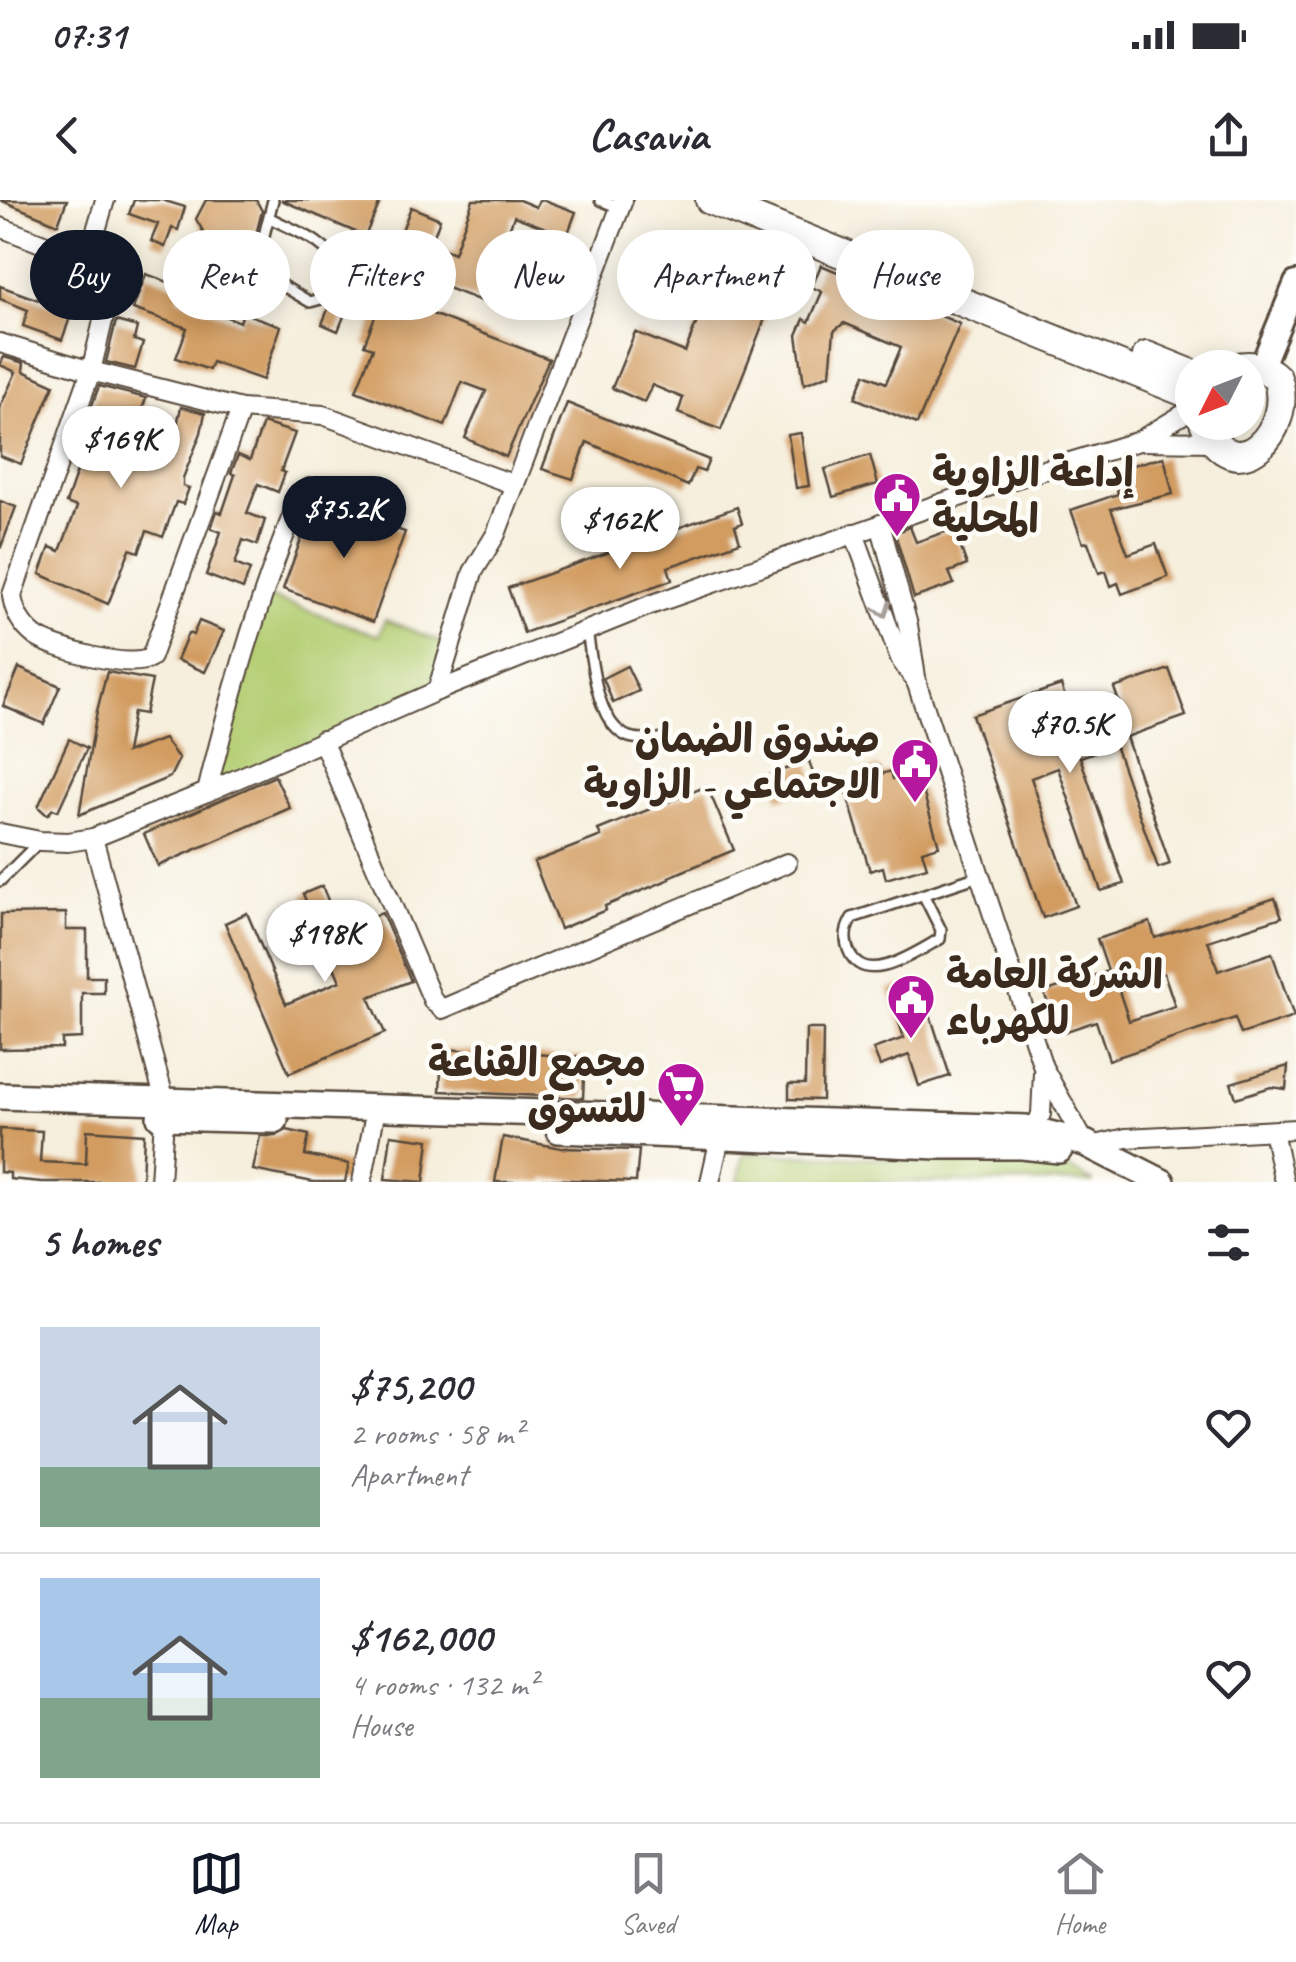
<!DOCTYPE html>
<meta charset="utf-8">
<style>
:root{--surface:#fff;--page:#f7f7f7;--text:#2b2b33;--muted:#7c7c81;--line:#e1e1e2;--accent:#111827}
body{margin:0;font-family:Caveat,"Playpen Sans Arabic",sans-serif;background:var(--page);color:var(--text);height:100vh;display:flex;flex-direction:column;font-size:38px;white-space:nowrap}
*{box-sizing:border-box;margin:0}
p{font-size:32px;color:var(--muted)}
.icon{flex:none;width:55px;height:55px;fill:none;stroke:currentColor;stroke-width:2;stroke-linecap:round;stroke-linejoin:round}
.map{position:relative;height:982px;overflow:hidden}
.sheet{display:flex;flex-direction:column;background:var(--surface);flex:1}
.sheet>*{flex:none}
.banner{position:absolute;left:30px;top:30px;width:1238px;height:90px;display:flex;gap:20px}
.needle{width:65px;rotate:228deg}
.controls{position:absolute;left:1175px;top:150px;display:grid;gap:20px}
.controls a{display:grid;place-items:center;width:90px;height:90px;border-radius:50%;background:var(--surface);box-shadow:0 5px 25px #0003;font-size:50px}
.price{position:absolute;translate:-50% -85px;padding:0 22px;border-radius:35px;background:#fff;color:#222;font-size:32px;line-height:65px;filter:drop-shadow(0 2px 5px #0008)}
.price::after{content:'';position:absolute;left:50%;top:60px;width:30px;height:22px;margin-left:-15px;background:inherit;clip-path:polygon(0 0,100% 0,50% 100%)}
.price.current{background:var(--accent);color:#fff}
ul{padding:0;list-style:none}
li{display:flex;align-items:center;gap:30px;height:250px;padding:0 40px}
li+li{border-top:2px solid var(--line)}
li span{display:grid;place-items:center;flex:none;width:280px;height:200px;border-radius:0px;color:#555}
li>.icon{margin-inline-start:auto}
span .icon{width:120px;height:120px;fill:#fffc;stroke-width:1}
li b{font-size:42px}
h2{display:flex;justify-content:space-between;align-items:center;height:120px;padding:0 40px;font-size:42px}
.tag{padding:0 35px;border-radius:45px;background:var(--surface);box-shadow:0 5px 25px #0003;font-size:35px;line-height:90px}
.tag.current{background:var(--accent);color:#fff}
.status{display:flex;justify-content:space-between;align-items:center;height:70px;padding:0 50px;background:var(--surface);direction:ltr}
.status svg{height:28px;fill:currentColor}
header{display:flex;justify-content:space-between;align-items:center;height:130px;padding:0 40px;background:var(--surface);font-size:45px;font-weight:600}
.dock{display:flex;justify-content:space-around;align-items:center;height:140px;border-top:2px solid var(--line);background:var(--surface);font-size:28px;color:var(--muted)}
.dock a{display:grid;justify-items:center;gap:5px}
.dock .current{color:var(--accent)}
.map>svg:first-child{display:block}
</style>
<div class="status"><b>07:31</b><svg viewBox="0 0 49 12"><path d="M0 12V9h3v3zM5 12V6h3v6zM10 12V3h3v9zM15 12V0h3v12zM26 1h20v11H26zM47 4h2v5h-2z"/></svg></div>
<header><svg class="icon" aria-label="back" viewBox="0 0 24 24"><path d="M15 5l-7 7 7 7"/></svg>Casavia<svg class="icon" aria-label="share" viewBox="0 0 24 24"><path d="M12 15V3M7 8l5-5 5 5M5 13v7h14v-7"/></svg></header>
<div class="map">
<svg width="1296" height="982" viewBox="0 0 1296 982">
<rect width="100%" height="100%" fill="#fdfcf7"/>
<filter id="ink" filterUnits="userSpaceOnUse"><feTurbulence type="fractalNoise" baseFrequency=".01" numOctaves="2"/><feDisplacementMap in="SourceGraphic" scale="20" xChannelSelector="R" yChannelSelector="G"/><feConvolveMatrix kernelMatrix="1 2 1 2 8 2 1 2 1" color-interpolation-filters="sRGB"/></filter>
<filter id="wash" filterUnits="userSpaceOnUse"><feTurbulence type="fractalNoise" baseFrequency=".0048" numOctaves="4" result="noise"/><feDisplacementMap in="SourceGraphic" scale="40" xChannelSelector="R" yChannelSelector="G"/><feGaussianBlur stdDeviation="2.25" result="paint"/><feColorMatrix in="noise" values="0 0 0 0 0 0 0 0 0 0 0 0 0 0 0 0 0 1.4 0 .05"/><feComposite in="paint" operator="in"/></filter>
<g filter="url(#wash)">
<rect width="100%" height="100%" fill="#f6efdd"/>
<g fill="#b5cf74" stroke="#787c49" stroke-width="2.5">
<path d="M 263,395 L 379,436 L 385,420 L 449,445 L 436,489 L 207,592 Z"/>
<path d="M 744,953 L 1062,965 L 1094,982 L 738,982 Z"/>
</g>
<g id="blocks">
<g fill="#d29c61" fill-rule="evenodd">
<path d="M 0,0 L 67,0 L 58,24 Z"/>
<path d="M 134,0 L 162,0 L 185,7 L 178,30 L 172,28 L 165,47 L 151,41 L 158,24 L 129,14 Z"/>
<path d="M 206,0 L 256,0 L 262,11 L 254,42 L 242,50 L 231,52 L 211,45 L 196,19 Z"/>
<path d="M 281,0 L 381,0 L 365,36 Z"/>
<path d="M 473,0 L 519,0 L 536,7 L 539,0 L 544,0 L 576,12 L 567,36 L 514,16 L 495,68 L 512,75 L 499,108 L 406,72 L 411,58 L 394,51 L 411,7 L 440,19 L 431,44 L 454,53 Z"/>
<path d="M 357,38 L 373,44 L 338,131 L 322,124 Z"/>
<path d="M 727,45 L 785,68 L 721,230 L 678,213 L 683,198 L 652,185 L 644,202 L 612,188 L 635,132 L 685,152 Z"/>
<path d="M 821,65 L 960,124 L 917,224 L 855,198 L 865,174 L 886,183 L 901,147 L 844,123 L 834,131 L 830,174 L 804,184 L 797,135 L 804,119 L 809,122 L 822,92 L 812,87 Z"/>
<path d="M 146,74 L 182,87 L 178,98 L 240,122 L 243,113 L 281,126 L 263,180 L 212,162 L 209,170 L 176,158 L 187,128 L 133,109 Z"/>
<path d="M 0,86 L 72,112 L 62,140 L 23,126 L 28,110 L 0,99 Z"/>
<path d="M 383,95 L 549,159 L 506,257 L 465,238 L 486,191 L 462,182 L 445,226 L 356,191 L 373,148 L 364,145 Z"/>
<path d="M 116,121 L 137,127 L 134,140 L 143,143 L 135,169 L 106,162 Z"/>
<path d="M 4,157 L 24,163 L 23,171 L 54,185 L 21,264 L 0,256 L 0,207 L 16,172 L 0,165 Z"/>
<path d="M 99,186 L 146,198 L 138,221 L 175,234 L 181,207 L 205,213 L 201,233 L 183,278 L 183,286 L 189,288 L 183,304 L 176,302 L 163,337 L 147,331 L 139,352 L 130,349 L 108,404 L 40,374 L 50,347 L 60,351 L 77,307 L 66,303 L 93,225 L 86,222 Z"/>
<path d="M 567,203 L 709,260 L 704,272 L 695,269 L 688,286 L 587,242 L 573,279 L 542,269 Z"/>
<path d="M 263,223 L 295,233 L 281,271 L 285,273 L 278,292 L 258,284 L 247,313 L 265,320 L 257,345 L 243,340 L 235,364 L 250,370 L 243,389 L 206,375 L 221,332 L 211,328 L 217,311 L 222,313 L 235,275 L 231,273 L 238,255 L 250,260 Z"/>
<path d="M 801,233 L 809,286 L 796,288 L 788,235 Z"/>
<path d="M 870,255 L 878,284 L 833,297 L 825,269 Z"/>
<path d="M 1164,257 L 1173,294 L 1111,309 L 1128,354 L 1156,344 L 1168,377 L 1122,394 L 1118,383 L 1111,386 L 1106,371 L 1099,373 L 1088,342 L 1083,343 L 1071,310 L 1118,294 L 1112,270 Z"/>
<path d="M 0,301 L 16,307 L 1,347 L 0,346 Z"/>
<path d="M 315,301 L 405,332 L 373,422 L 283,389 Z"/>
<path d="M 737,307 L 742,323 L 735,326 L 740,342 L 668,367 L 672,380 L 524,433 L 508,388 Z"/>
<path d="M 910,327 L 916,342 L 954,329 L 967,365 L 949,372 L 954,384 L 914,398 L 895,333 Z"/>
<path d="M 199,421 L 224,431 L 205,472 L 177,460 L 188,433 L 193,435 Z"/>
<path d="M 627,466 L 639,491 L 613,503 L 603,478 Z"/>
<path d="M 19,468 L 60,486 L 44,524 L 3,506 Z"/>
<path d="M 1169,469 L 1186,516 L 1126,537 L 1170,664 L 1158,668 L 1115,545 L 1080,557 L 1124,684 L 1101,691 L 1058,568 L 1031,578 L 1076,706 L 1043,718 L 972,515 L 1061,485 L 1077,532 L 1124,516 L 1114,488 Z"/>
<path d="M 107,472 L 152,480 L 145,514 L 133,512 L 126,553 L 164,539 L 179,559 L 170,577 L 79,615 L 97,511 Z"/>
<path d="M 69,539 L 87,548 L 58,611 L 53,609 L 47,615 L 38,607 Z"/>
<path d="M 809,561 L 817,586 L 779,599 L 771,574 Z"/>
<path d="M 879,566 L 882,574 L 891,571 L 893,579 L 910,574 L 915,590 L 922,588 L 939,646 L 922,651 L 927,667 L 886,679 L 883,667 L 870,671 L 844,585 L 857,581 L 855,574 Z"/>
<path d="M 275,576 L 290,608 L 158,666 L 144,634 Z"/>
<path d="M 707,586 L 734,650 L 669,677 L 670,679 L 605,706 L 606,710 L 560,729 L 534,662 L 601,636 L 598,630 Z"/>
<path d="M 322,686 L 340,729 L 382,713 L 411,781 L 369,797 L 385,833 L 289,873 L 225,723 L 247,713 L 286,804 L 340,781 L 303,694 Z"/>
<path d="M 1275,698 L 1282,717 L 1208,741 L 1218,771 L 1272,753 L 1294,817 L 1241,834 L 1235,818 L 1109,860 L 1096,821 L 1058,834 L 1044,792 L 1108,771 L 1097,739 L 1150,722 L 1155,738 ZM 1164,773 L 1175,806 L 1129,821 L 1118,788 Z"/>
<path d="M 66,713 L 66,730 L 87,730 L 87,777 L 104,777 L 104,793 L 82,793 L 82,838 L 62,839 L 62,848 L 0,849 L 1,714 Z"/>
<path d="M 901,785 L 906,801 L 924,796 L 950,876 L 919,886 L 909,855 L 880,866 L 873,849 L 904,838 L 888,789 Z"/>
<path d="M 806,829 L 823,829 L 822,900 L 789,899 L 789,884 L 805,884 Z"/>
<path d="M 442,849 L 585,857 L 583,898 L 440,891 Z"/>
<path d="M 1288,866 L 1286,889 L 1271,887 L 1236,898 L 1231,883 Z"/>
<path d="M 0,929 L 42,931 L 40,962 L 86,964 L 87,930 L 144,934 L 142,982 L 42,982 L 10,979 L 10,973 L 0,972 Z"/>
<path d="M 287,930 L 309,935 L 305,955 L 349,964 L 345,982 L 313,982 L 253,970 L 260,936 L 276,936 Z"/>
<path d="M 391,935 L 429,940 L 424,982 L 385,979 Z"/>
<path d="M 503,937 L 561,948 L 639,950 L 636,982 L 544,979 L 544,982 L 495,982 Z"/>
</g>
</g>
</g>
<g filter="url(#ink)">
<use href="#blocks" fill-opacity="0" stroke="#57483b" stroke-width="2.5"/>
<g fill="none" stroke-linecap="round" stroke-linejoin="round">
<g stroke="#57483b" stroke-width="14">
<g id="service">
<path d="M 600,0 L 620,8"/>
<path d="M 270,18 C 297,32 326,40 339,68 L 321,99 L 310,102 L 261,73 L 258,59 L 273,0"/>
<path d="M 587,430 C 592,461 596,525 629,537 C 638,540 652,539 661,539"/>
<path d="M 0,681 L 40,641"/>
<path d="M 924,696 L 941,730 L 940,739 C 916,752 863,790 848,749 C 844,736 846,729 852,718 L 979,676"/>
</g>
</g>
<g stroke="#57483b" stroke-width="22">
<g id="minor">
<path d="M 0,27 L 87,61 L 114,75 L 91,171 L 12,395 C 14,412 21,425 35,436 C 53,449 134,471 151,457 L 241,209"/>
<path d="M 87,61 L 105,0"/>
<path d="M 0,143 L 91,171 L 241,209 L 323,215 L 515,285"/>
<path d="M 1139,241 L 1215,242"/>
<path d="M 880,324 L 908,425 L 917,484 L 1043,867 L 1085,943"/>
<path d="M 854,333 L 900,459 L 917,483"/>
<path d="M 437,491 L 473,372 L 496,334 L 623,0"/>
<path d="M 322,540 L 433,801 L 442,809 L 787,663"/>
<path d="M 207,592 C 231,492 259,395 299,299 L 310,288 L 317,288 L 351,299"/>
<path d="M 0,633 L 40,641 L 68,642 L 93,638 L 207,592 L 437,491 L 650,405 L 988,287 L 1139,241 L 1192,209"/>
<path d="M 93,638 L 165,901 L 160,982"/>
<path d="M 1035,929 L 1041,914 L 1043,873"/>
<path d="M 1273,931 L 1284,982"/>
<path d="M 1092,946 L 1126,938 L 1296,929"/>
<path d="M 362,982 L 374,919"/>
<path d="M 710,982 L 722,929"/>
</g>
</g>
<g stroke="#57483b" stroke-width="28">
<path id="tertiary" d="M 1261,168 L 1296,83"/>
</g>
<g stroke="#57483b" stroke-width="30">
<g id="secondary">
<path d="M 0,896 L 1026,928 L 1085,943 L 1162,982"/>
<path d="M 160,917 L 275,920"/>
<path d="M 559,930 L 938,946 L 1022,946 L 1059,950"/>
</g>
</g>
<g stroke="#57483b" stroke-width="32">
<g id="primary">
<path d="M 710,0 L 1192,195"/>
<path d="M 1147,156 L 1192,174"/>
<path d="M 1204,222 C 1233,296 1296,229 1277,178 C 1265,166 1250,164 1234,168"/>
</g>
</g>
<use href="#service" stroke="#fff" stroke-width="9"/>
<use href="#minor" stroke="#fff" stroke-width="18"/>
<use href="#tertiary" stroke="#fff" stroke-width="22"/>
<use href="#secondary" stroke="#fff" stroke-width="25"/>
<use href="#primary" stroke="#fff" stroke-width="28"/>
</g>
<defs><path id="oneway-chevron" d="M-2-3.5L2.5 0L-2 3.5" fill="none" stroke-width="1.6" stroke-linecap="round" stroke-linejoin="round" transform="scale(2.5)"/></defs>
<use stroke="#a79f9a" href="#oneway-chevron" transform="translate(883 410) rotate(70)"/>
</g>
<defs>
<g id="civic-pin" transform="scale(2.5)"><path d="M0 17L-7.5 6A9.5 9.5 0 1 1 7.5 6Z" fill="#b5179e" stroke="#fdfcf7"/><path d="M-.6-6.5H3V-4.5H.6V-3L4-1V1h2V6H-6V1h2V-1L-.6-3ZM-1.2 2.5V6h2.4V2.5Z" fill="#fff"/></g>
<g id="supermarket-pin" transform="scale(2.5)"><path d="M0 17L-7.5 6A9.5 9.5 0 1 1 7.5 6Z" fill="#b5179e" stroke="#fdfcf7"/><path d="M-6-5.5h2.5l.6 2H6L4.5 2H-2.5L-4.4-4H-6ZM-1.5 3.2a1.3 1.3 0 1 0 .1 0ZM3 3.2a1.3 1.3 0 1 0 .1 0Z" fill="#fff"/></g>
</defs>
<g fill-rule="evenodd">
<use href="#civic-pin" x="897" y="296"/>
<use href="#civic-pin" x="915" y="562"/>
<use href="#civic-pin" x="911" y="798"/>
<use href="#supermarket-pin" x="681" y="886"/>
</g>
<g text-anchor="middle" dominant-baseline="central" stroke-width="9" stroke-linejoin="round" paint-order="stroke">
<g font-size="40" font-weight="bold" fill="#3b2a1e" stroke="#fdfcf7" text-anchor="start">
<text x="932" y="273">إداعة الزاوية<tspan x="932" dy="46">المحلية</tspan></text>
<text x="880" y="539" text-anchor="end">صندوق الضمان<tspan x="880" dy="46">الاجتماعي - الزاوية</tspan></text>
<text x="946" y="775">الشركة العامة<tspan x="946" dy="46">للكهرباء</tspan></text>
<text x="646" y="863" text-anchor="end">مجمع القناعة<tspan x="646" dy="46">للتسوق</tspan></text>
</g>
</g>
</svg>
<div class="controls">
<a><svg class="needle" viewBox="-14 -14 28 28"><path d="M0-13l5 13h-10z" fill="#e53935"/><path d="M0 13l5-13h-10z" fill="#7c7c81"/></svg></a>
</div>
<b class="price" style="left:121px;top:291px">$169K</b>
<b class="price current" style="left:344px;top:361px">$75.2K</b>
<b class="price" style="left:620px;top:372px">$162K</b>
<b class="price" style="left:1070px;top:576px">$70.5K</b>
<b class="price" style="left:325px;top:785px">$198K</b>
<div class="banner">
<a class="tag current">Buy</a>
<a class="tag">Rent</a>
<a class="tag">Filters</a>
<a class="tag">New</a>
<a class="tag">Apartment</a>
<a class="tag">House</a>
</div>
</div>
<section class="sheet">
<h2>5 homes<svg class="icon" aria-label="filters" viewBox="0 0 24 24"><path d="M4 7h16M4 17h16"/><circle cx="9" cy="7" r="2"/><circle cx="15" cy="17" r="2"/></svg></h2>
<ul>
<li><span style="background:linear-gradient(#c9d6e8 70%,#7fa58c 0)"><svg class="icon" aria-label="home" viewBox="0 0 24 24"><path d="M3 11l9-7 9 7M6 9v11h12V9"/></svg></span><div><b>$75,200</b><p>2 rooms · 58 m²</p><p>Apartment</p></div><svg class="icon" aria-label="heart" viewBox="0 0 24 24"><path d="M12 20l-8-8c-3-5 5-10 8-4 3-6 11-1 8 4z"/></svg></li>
<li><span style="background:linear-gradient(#a9c7e8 60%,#7fa58c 0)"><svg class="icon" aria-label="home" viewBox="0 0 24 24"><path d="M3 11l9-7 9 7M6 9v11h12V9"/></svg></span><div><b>$162,000</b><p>4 rooms · 132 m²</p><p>House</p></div><svg class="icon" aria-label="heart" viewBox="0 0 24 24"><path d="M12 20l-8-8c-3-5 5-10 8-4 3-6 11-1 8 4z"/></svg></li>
</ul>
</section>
<nav class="dock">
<a class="current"><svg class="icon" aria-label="map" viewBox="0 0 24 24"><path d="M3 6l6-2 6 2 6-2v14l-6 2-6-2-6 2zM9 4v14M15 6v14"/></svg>Map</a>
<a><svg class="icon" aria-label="saved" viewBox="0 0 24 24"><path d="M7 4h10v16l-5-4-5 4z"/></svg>Saved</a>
<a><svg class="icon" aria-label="home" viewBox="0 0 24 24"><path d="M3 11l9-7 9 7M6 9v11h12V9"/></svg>Home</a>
</nav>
